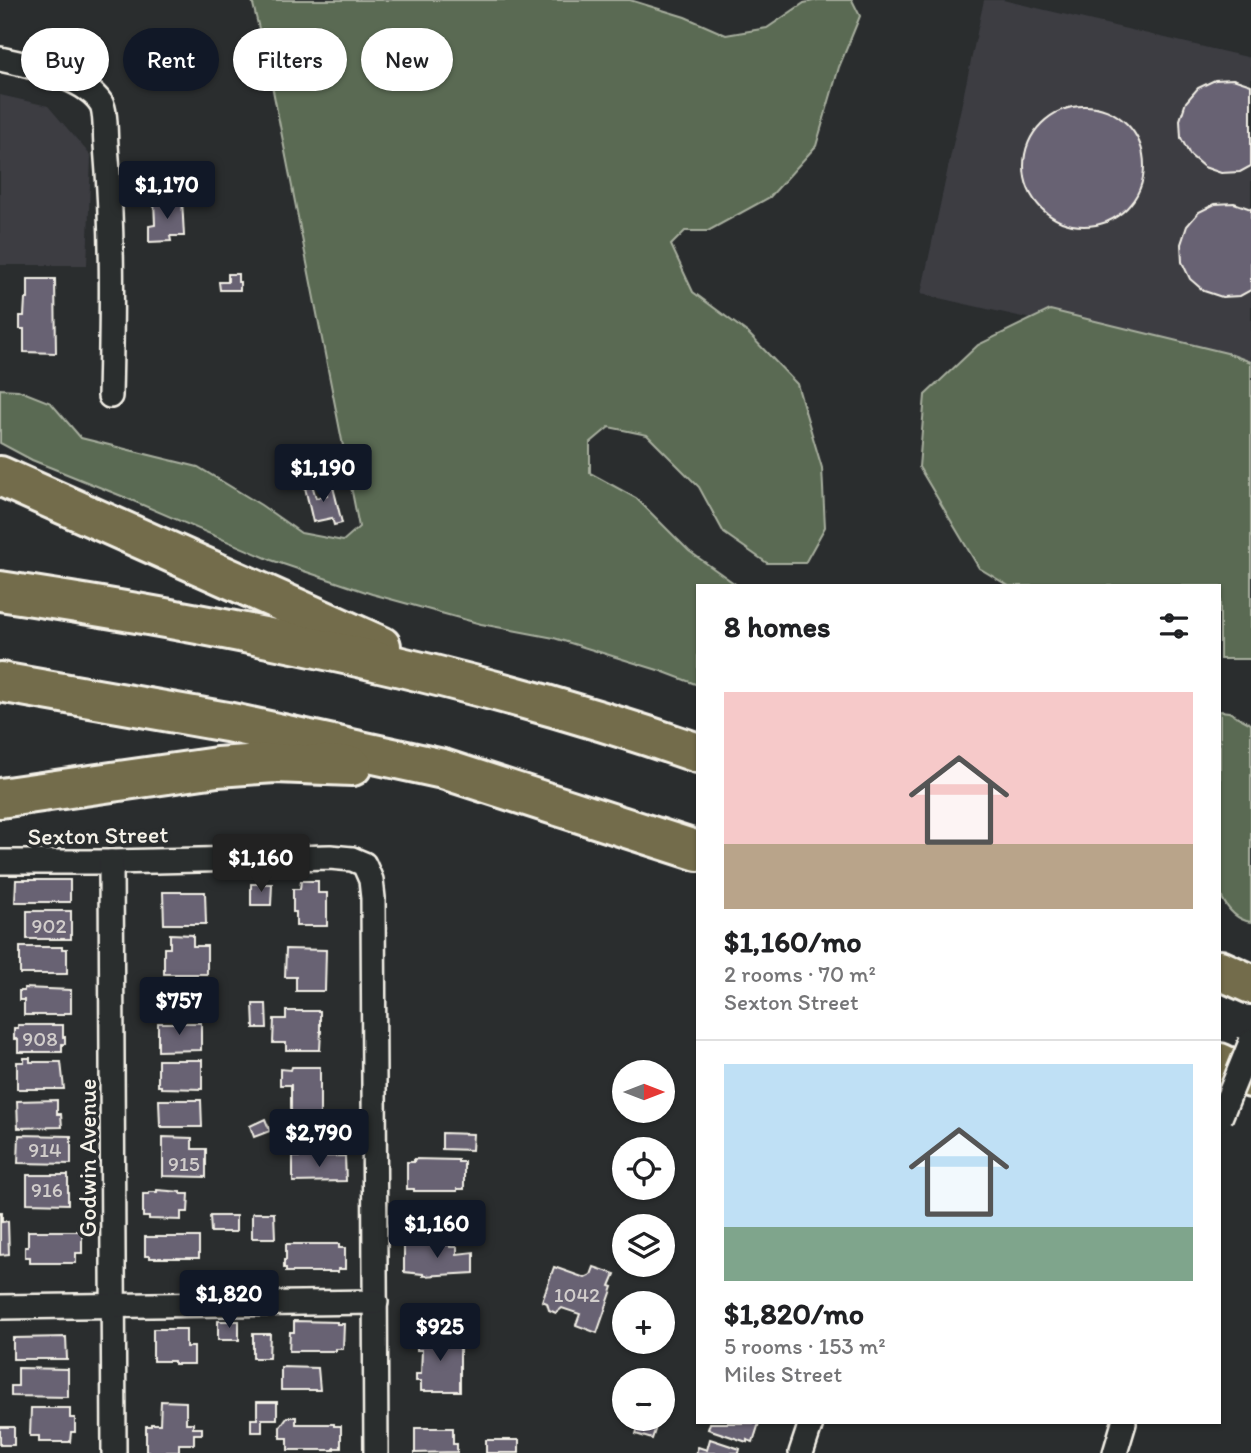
<!DOCTYPE html>
<meta charset="utf-8">
<style>
:root{--surface:#fff;--page:#f2f2f2;--text:#202124;--muted:#757577;--line:#e0e0e0;--accent:#111827}
body{margin:0;font-family:Itim,sans-serif;background:var(--page);color:var(--text);height:100vh;display:flex;flex-direction:column;font-size:26px;white-space:nowrap}
*{box-sizing:border-box;margin:0}
p{font-size:23px;color:var(--muted)}
.icon{flex:none;width:38px;height:38px;fill:none;stroke:currentColor;stroke-width:2;stroke-linecap:round;stroke-linejoin:round}
.map{position:relative;flex:1;overflow:hidden}
.panel{position:absolute;left:696px;top:584px;width:525px;height:840px;display:flex;flex-direction:column;background:var(--surface);border-radius:0px;box-shadow:0 2px 5px #0004}
.panel>*{flex:none}
.guide{position:absolute;left:21px;top:28px;width:570px;height:63px;display:flex;gap:14px}
.needle{width:46px;rotate:90deg}
.fabs{position:absolute;left:612px;top:1060px;display:grid;gap:14px}
.fabs a{display:grid;place-items:center;width:63px;height:63px;border-radius:50%;background:var(--surface);box-shadow:0 2px 5px #0004;font-size:35px}
.price{position:absolute;translate:-50% -60px;padding:0 16px;border-radius:7px;background:var(--accent);color:#fff;font-size:23px;line-height:46px;filter:drop-shadow(0 2px 4px #0008)}
.price::after{content:'';position:absolute;left:50%;top:42px;width:21px;height:16px;margin-left:-10px;background:inherit;clip-path:polygon(0 0,100% 0,50% 100%)}
.price.active{background:#222;color:#fff}
ul{padding:0;list-style:none}
li{display:grid;align-content:center;gap:14px;height:371px;padding:0 28px}
li+li{border-top:2px solid var(--line)}
li span{display:grid;place-items:center;height:217px;border-radius:0px;color:#555}
li>.icon{margin-inline-start:auto}
span .icon{width:126px;height:126px;fill:#fffc;stroke-width:1}
li b{font-size:30px}
h2{display:flex;justify-content:space-between;align-items:center;height:84px;padding:0 28px;font-size:30px}
.tag{padding:0 24px;border-radius:32px;background:var(--surface);box-shadow:0 2px 5px #0004;font-size:24px;line-height:63px}
.tag.active{background:var(--accent);color:#fff}
.map>svg:first-child{display:block}
</style>
<div class="map">
<svg width="1251" height="1453" viewBox="0 0 1251 1453">
<rect width="100%" height="100%" fill="#2a2d2e"/>
<filter id="ink" filterUnits="userSpaceOnUse"><feTurbulence type="fractalNoise" baseFrequency=".0143" numOctaves="2"/><feDisplacementMap in="SourceGraphic" scale="14" xChannelSelector="R" yChannelSelector="G"/><feConvolveMatrix kernelMatrix="1 2 1 2 8 2 1 2 1" color-interpolation-filters="sRGB"/></filter>
<g filter="url(#ink)">
<g fill="#3d3d43">
<path d="M 984,0 L 1003,0 L 1251,58 L 1251,369 L 921,294 Z"/>
<path d="M 0,95 L 48,106 L 91,156 L 87,265 L 0,265 Z"/>
</g>
<g fill="#5a6a53" stroke="#a7ae9e" stroke-width="2">
<path d="M 252,0 L 630,0 L 685,17 L 726,35 L 767,28 L 804,3 L 818,0 L 852,0 L 860,16 L 839,67 L 816,146 L 770,197 L 708,231 L 685,231 L 671,245 L 693,292 L 748,333 L 797,384 L 822,468 L 825,527 L 805,563 L 767,563 L 724,533 L 699,487 L 647,435 L 609,427 L 590,443 L 590,473 L 636,498 L 689,551 L 738,586 L 698,586 L 698,685 L 661,671 L 554,638 L 481,624 L 372,594 L 271,560 L 124,497 L 32,460 L 0,443 L 0,389 L 18,390 L 51,403 L 81,438 L 198,467 L 261,505 L 301,533 L 343,541 L 359,527 L 269,70 Z"/>
<path d="M 1050,310 L 1227,353 L 1251,362 L 1251,659 L 1220,659 L 1220,586 L 1009,586 L 979,568 L 919,467 L 925,395 L 978,345 Z"/>
<path d="M 1220,711 L 1229,712 L 1251,724 L 1251,922 C 1236,920 1226,907 1220,894 Z"/>
</g>
<g fill="#686273" stroke="#f4f1e8" stroke-width="2">
<path d="M 1233,79 L 1251,85 L 1251,166 L 1240,172 L 1221,173 L 1204,167 L 1190,155 L 1181,138 L 1180,120 L 1186,102 L 1198,88 L 1215,80 Z"/>
<circle cx="1084" cy="166" r="60"/>
<path d="M 182,199 L 184,236 L 170,236 L 171,241 L 149,242 L 149,226 L 155,225 L 154,200 Z"/>
<path d="M 1234,203 L 1251,209 L 1251,290 L 1240,296 L 1222,297 L 1204,291 L 1190,279 L 1182,262 L 1181,244 L 1187,226 L 1199,212 L 1215,204 Z"/>
<path d="M 228,274 L 238,274 L 238,282 L 240,282 L 240,290 L 220,290 L 219,282 L 228,282 Z"/>
<path d="M 28,279 L 55,279 L 56,353 L 24,352 L 24,329 L 20,329 L 20,316 L 24,316 L 25,299 L 28,299 Z"/>
<path d="M 311,481 L 316,498 L 327,495 L 324,485 L 332,483 L 342,523 L 334,525 L 332,518 L 313,522 L 304,483 Z"/>
<path d="M 16,880 L 70,880 L 70,902 L 15,902 Z"/>
<path d="M 301,881 L 318,881 L 318,893 L 327,893 L 327,926 L 296,926 L 296,912 L 293,912 L 293,889 L 300,889 Z"/>
<path d="M 251,884 L 272,884 L 271,905 L 251,905 Z"/>
<path d="M 163,892 L 205,892 L 206,924 L 164,924 Z"/>
<rect x="27" y="911" width="44" height="28"/>
<path d="M 170,934 L 193,935 L 193,946 L 207,946 L 207,974 L 164,974 L 164,948 L 170,948 Z"/>
<path d="M 20,947 L 62,947 L 62,949 L 67,949 L 67,974 L 20,974 Z"/>
<path d="M 286,949 L 326,950 L 325,991 L 296,991 L 296,977 L 285,977 Z"/>
<path d="M 159,987 L 201,987 L 201,1014 L 158,1013 Z"/>
<path d="M 24,988 L 71,990 L 71,1013 L 64,1013 L 64,1015 L 24,1015 L 24,1000 L 19,1000 L 19,991 L 24,991 Z"/>
<path d="M 253,1004 L 266,1004 L 267,1028 L 254,1028 Z"/>
<path d="M 286,1011 L 320,1011 L 320,1031 L 321,1031 L 320,1050 L 286,1050 L 286,1043 L 273,1043 L 274,1019 L 286,1019 Z"/>
<path d="M 158,1023 L 201,1023 L 201,1050 L 158,1051 Z"/>
<path d="M 18,1025 L 63,1025 L 63,1037 L 65,1037 L 65,1044 L 62,1044 L 62,1052 L 18,1052 L 18,1039 L 14,1039 L 14,1028 L 18,1028 Z"/>
<path d="M 24,1058 L 30,1058 L 30,1062 L 61,1062 L 64,1089 L 17,1089 L 17,1062 L 24,1062 Z"/>
<path d="M 158,1060 L 202,1060 L 202,1089 L 161,1088 L 161,1086 L 158,1086 Z"/>
<path d="M 292,1067 L 320,1067 L 320,1122 L 291,1122 L 291,1085 L 280,1085 L 280,1069 L 291,1070 Z"/>
<path d="M 57,1100 L 57,1114 L 61,1114 L 62,1127 L 18,1128 L 17,1101 Z"/>
<path d="M 159,1100 L 201,1100 L 202,1127 L 162,1127 L 162,1126 L 160,1126 Z"/>
<path d="M 265,1119 L 270,1131 L 254,1137 L 250,1126 Z"/>
<path d="M 442,1133 L 473,1134 L 472,1150 L 442,1149 Z"/>
<path d="M 19,1135 L 71,1136 L 71,1164 L 18,1163 Z"/>
<path d="M 163,1137 L 192,1138 L 192,1149 L 206,1149 L 206,1177 L 163,1176 Z"/>
<path d="M 345,1156 L 346,1181 L 293,1182 L 293,1157 Z"/>
<path d="M 414,1159 L 458,1160 L 458,1162 L 464,1162 L 464,1189 L 457,1189 L 457,1191 L 414,1191 L 414,1189 L 407,1189 L 407,1162 L 414,1162 Z"/>
<path d="M 27,1175 L 68,1175 L 68,1204 L 27,1203 Z"/>
<path d="M 157,1190 L 181,1192 L 181,1194 L 189,1194 L 188,1212 L 181,1212 L 181,1220 L 149,1219 L 149,1217 L 143,1217 L 143,1194 L 149,1194 L 149,1192 L 157,1192 Z"/>
<path d="M 0,1212 L 2,1212 L 2,1222 L 8,1221 L 9,1254 L 0,1255 Z"/>
<path d="M 253,1213 L 274,1213 L 275,1238 L 252,1238 L 252,1214 Z"/>
<path d="M 210,1216 L 236,1216 L 236,1232 L 211,1232 Z"/>
<path d="M 28,1231 L 82,1231 L 82,1253 L 76,1253 L 76,1263 L 30,1263 L 30,1257 L 25,1257 L 25,1247 L 28,1247 Z"/>
<path d="M 145,1237 L 199,1237 L 199,1258 L 150,1258 L 150,1256 L 145,1256 Z"/>
<path d="M 286,1244 L 339,1244 L 339,1248 L 345,1248 L 345,1269 L 338,1269 L 338,1272 L 286,1272 L 286,1268 L 284,1268 L 284,1260 L 286,1260 Z"/>
<path d="M 404,1245 L 450,1245 L 450,1247 L 457,1247 L 457,1254 L 474,1252 L 474,1273 L 423,1276 L 423,1274 L 404,1272 Z"/>
<path d="M 554,1267 L 585,1278 L 591,1275 L 594,1267 L 615,1274 L 610,1286 L 613,1287 L 597,1333 L 576,1325 L 580,1314 L 562,1308 L 556,1313 L 549,1310 L 547,1303 L 542,1301 Z"/>
<rect x="218" y="1321" width="21" height="19"/>
<path d="M 294,1321 L 337,1322 L 337,1324 L 344,1324 L 343,1349 L 336,1349 L 336,1351 L 289,1351 L 290,1332 L 294,1332 Z"/>
<path d="M 153,1329 L 186,1329 L 186,1347 L 194,1347 L 194,1364 L 174,1364 L 174,1361 L 153,1361 Z"/>
<path d="M 253,1334 L 270,1334 L 269,1358 L 253,1358 Z"/>
<path d="M 422,1334 L 460,1335 L 460,1391 L 421,1391 L 421,1381 L 416,1381 L 416,1374 L 421,1374 L 422,1350 L 417,1350 L 417,1344 L 422,1344 Z"/>
<path d="M 66,1337 L 67,1359 L 13,1359 L 13,1338 Z"/>
<path d="M 281,1367 L 318,1368 L 320,1390 L 281,1390 Z"/>
<path d="M 18,1368 L 68,1369 L 68,1397 L 11,1396 L 11,1386 L 18,1386 Z"/>
<path d="M 161,1401 L 186,1402 L 186,1423 L 193,1423 L 193,1428 L 202,1428 L 202,1434 L 194,1434 L 194,1444 L 179,1444 L 179,1452 L 146,1452 L 146,1426 L 151,1426 L 151,1424 L 160,1424 Z"/>
<path d="M 257,1402 L 277,1402 L 277,1419 L 262,1419 L 262,1432 L 251,1432 L 251,1419 L 257,1419 Z"/>
<path d="M 31,1408 L 70,1408 L 70,1418 L 75,1418 L 75,1432 L 71,1432 L 70,1442 L 39,1442 L 39,1436 L 30,1436 Z"/>
<path d="M 287,1417 L 296,1417 L 296,1424 L 334,1424 L 334,1426 L 341,1426 L 341,1448 L 334,1448 L 334,1450 L 288,1450 L 288,1438 L 280,1438 L 280,1427 Z"/>
<path d="M 640,1421 L 656,1427 L 652,1439 L 636,1434 Z"/>
<path d="M 710,1423 L 759,1423 L 753,1442 L 747,1440 L 747,1442 L 708,1429 Z"/>
<rect x="0" y="1427" width="14" height="18"/>
<path d="M 415,1428 L 453,1428 L 453,1444 L 457,1444 L 457,1452 L 415,1453 Z"/>
<path d="M 710,1439 L 740,1449 L 739,1453 L 696,1453 L 698,1447 L 707,1450 Z"/>
<rect x="486" y="1440" width="33" height="13"/>
</g>
<g fill="none" stroke-linecap="round" stroke-linejoin="round">
<g stroke="#f4f1e8" stroke-width="28">
<g id="minor">
<path d="M 0,59 C 29,65 84,77 101,103 C 106,111 105,135 106,145 C 113,228 112,312 110,396"/>
<path d="M 0,862 L 111,862 L 330,857 L 352,859 L 364,864 L 371,880 L 373,898 L 376,1453"/>
<path d="M 111,862 L 114,1453"/>
<path d="M 0,1307 L 376,1302"/>
<path d="M 801,1453 L 811,1423"/>
<path d="M 1115,1453 L 1124,1423"/>
</g>
</g>
<g stroke="#f4f1e8" stroke-width="44">
<g id="motorway">
<path d="M 0,476 L 381,646"/>
<path d="M 0,591 C 235,626 474,675 698,753"/>
<path d="M 0,682 L 227,722 L 443,769 L 698,851"/>
<path d="M 0,798 L 217,767 L 275,763 L 352,766"/>
<path d="M 1220,970 L 1251,984"/>
<path d="M 1220,1063 L 1251,1078"/>
</g>
</g>
<use href="#minor" stroke="#2a2d2e" stroke-width="23"/>
<use href="#motorway" stroke="#736c4b" stroke-width="38"/>
<g stroke="#f4f1e8" stroke-width="28" stroke-linecap="butt">
<path id="minor-bridge" d="M 1220,1118 L 1251,1042"/>
</g>
<use href="#minor-bridge" stroke="#2a2d2e" stroke-width="23"/>
</g>
</g>
<g text-anchor="middle" dominant-baseline="central" stroke-width="7" stroke-linejoin="round" paint-order="stroke">
<g font-size="21" fill="#d1cdcb">
<text x="49" y="925">902</text>
<text x="40" y="1038">908</text>
<text x="45" y="1149">914</text>
<text x="184" y="1163">915</text>
<text x="47" y="1189">916</text>
<text x="577" y="1294">1042</text>
</g>
<g font-size="24" fill="#f4f1e8" stroke="#2a2d2e">
<text transform="translate(98 835) rotate(-1)">Sexton Street</text>
<text transform="translate(87 1158) rotate(-90)">Godwin Avenue</text>
</g>
</g>
</svg>
<div class="fabs">
<a><svg class="needle" viewBox="-14 -14 28 28"><path d="M0-13l5 13h-10z" fill="#e53935"/><path d="M0 13l5-13h-10z" fill="#757577"/></svg></a>
<a><svg class="icon" aria-label="locate" viewBox="0 0 24 24"><circle cx="12" cy="12" r="6"/><path d="M12 2v4M12 18v4M2 12h4M18 12h4"/></svg></a>
<a><svg class="icon" aria-label="layers" viewBox="0 0 24 24"><path d="M12 4l9 5-9 5-9-5zM3 14l9 5 9-5"/></svg></a>
<a>+</a>
<a>−</a>
</div>
<b class="price" style="left:167px;top:221px">$1,170</b>
<b class="price" style="left:323px;top:504px">$1,190</b>
<b class="price active" style="left:261px;top:894px">$1,160</b>
<b class="price" style="left:179px;top:1037px">$757</b>
<b class="price" style="left:319px;top:1169px">$2,790</b>
<b class="price" style="left:437px;top:1260px">$1,160</b>
<b class="price" style="left:229px;top:1330px">$1,820</b>
<b class="price" style="left:440px;top:1363px">$925</b>
<div class="guide">
<a class="tag">Buy</a>
<a class="tag active">Rent</a>
<a class="tag">Filters</a>
<a class="tag">New</a>
</div>
<section class="panel">
<h2>8 homes<svg class="icon" aria-label="filters" viewBox="0 0 24 24"><path d="M4 7h16M4 17h16"/><circle cx="9" cy="7" r="2"/><circle cx="15" cy="17" r="2"/></svg></h2>
<ul>
<li><span style="background:linear-gradient(#f6c9c9 70%,#b9a48a 0)"><svg class="icon" aria-label="home" viewBox="0 0 24 24"><path d="M3 11l9-7 9 7M6 9v11h12V9"/></svg></span><div><b>$1,160/mo</b><p>2 rooms · 70 m²</p><p>Sexton Street</p></div></li>
<li><span style="background:linear-gradient(#bfe0f5 75%,#7fa58c 0)"><svg class="icon" aria-label="home" viewBox="0 0 24 24"><path d="M3 11l9-7 9 7M6 9v11h12V9"/></svg></span><div><b>$1,820/mo</b><p>5 rooms · 153 m²</p><p>Miles Street</p></div></li>
</ul>
</section>
</div>
